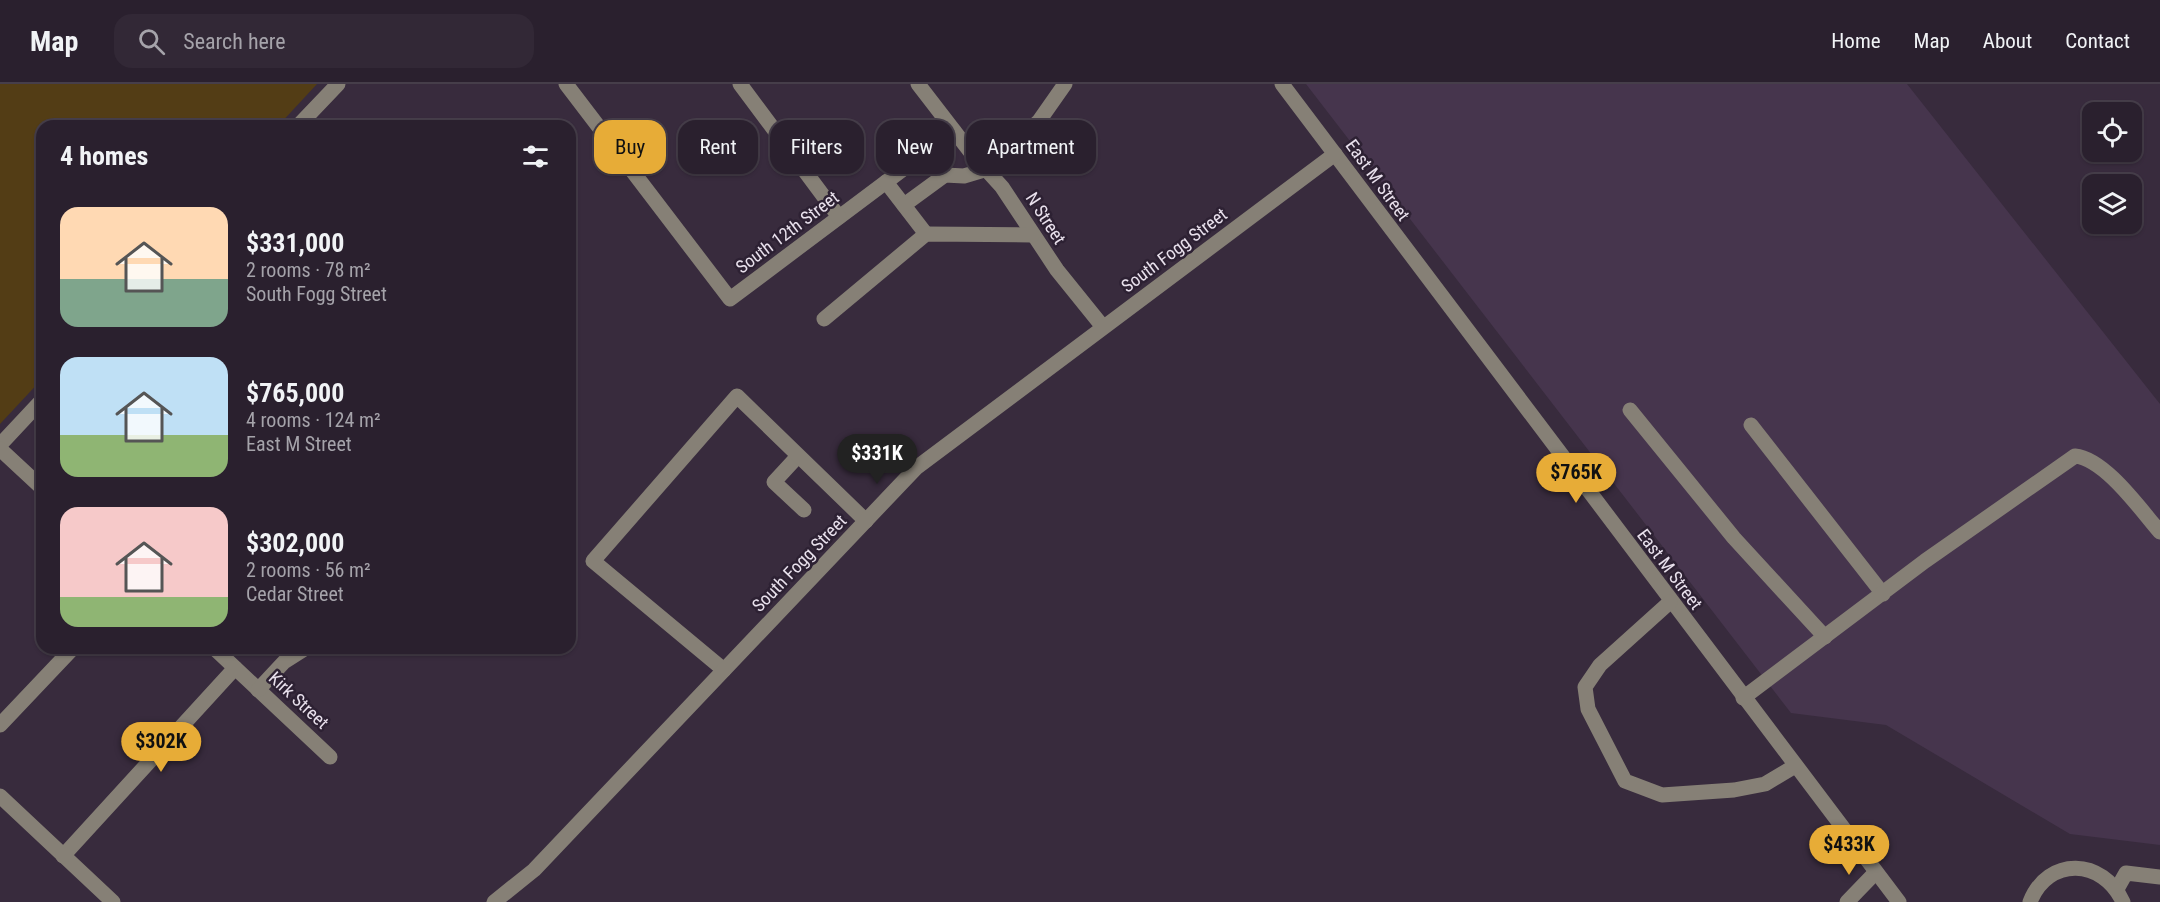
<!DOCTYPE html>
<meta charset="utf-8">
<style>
:root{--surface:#2a202e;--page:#322836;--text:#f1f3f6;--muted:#a5a3aa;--line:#463e4a;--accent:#e7ac37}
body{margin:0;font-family:"Roboto Condensed",sans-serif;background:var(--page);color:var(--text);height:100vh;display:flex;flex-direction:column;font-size:22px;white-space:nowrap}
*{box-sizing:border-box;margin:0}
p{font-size:20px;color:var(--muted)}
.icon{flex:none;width:33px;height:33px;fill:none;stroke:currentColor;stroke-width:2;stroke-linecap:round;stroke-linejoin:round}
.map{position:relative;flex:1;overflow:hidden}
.sheet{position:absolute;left:36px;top:36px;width:540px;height:534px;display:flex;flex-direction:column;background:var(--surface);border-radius:18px;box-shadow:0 2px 4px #0004,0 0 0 2px var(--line)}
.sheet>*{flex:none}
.hud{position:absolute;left:594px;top:36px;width:570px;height:54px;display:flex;gap:12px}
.buttons{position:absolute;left:2082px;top:18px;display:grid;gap:12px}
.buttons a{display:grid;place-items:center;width:60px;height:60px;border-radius:12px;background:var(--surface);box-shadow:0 2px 4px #0004,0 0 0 2px var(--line);font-size:30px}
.price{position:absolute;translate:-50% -51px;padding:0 14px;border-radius:21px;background:var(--accent);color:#111;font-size:20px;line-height:39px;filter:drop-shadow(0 2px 3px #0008)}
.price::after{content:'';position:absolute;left:50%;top:36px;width:18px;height:14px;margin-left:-9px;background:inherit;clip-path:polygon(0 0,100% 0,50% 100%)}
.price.on{background:#222;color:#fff}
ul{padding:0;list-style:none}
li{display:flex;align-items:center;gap:18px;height:150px;padding:0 24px}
li span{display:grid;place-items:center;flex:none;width:168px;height:120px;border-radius:18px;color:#555}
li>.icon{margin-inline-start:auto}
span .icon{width:72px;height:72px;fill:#fffc;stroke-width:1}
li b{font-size:26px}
h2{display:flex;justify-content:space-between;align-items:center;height:72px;padding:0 24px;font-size:26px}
.chip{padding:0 21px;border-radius:18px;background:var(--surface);box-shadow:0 2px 4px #0004,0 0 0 2px var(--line);font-size:21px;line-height:54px}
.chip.on{background:var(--accent);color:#111}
header{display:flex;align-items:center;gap:36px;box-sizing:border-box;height:84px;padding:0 30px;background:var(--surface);border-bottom:2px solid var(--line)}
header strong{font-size:28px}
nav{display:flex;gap:33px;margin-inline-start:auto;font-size:21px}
.search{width:420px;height:54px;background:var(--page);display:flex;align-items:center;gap:15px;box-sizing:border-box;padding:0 21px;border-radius:18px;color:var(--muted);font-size:22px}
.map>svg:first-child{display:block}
</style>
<header>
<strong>Map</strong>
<div class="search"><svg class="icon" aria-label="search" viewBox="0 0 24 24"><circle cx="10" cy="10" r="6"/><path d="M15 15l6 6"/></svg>Search here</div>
<nav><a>Home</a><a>Map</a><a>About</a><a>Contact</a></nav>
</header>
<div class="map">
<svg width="2160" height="818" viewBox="0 0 2160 818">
<rect width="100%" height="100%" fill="#382b3d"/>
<path fill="#46354d" d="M 1306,0 L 1907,0 L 2160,320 L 2160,761 L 2070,750 L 1886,641 L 1791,629 Z"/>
<path fill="#533d15" d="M 0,0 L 317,0 L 278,42 L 42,42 L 42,295 L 0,340 Z"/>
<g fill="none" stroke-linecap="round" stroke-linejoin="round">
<g stroke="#868076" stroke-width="15">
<path d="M 566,0 L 730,215 L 954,47"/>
<path d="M 740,0 L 839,133"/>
<path d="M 918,0 L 972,70 L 1002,103 L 1057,186 L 1103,243"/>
<path d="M 1282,0 L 1899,818"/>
<path d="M 298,42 L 338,0"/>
<path d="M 927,67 L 945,91"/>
<path d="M 886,98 L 926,150"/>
<path d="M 904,121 L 945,91 L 964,92 L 984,86 L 1039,37 L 1065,0"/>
<path d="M 824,235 L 926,150 L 1032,151"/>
<path d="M 1630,326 L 1734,454 L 1825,553"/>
<path d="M 1751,341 L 1883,510"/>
<path d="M 0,361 L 42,316"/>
<path d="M 0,365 L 42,404"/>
<path d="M 798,372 L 774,398 L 804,426"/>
<path d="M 1670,518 L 1600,581 L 1585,603 L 1588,625 L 1625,697 L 1662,711 L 1734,706 L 1765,700 L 1795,682"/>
<path d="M 214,564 L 330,673"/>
<path d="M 724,586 L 593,477 L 737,312 L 866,437"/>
<path d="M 258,606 L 284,578 L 306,564"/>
<path d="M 1743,614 L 1925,477 L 2075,372 C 2105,375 2140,425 2160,448"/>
<path d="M 0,641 L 73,564"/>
<path d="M 0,712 L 113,818"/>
<path d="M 63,772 L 235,584"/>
<path d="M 2117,805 L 2126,789 L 2160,793"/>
<path d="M 494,818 L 534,786 L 916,384 L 1335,70"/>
<path d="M 1847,818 L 1875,789"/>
<path d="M 2030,818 C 2048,772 2103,774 2123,818"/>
</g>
</g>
<g text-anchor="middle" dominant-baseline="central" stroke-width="5" stroke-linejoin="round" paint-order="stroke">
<g font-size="18" fill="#e9e1ed" stroke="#2d2133">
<text transform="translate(1378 96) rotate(54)">East M Street</text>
<text transform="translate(1046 134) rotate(57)">N Street</text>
<text transform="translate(787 148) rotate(-37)">South 12th Street</text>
<text transform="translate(1174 166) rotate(-37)">South Fogg Street</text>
<text transform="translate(799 479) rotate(-46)">South Fogg Street</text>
<text transform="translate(1670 485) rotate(53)">East M Street</text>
<text transform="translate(299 616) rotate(43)">Kirk Street</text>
</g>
</g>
</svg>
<div class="buttons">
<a><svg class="icon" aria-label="locate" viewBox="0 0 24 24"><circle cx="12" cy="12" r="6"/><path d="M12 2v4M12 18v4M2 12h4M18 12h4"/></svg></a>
<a><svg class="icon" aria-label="layers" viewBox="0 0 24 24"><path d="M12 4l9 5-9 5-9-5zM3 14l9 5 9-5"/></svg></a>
</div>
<b class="price on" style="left:877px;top:401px">$331K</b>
<b class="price" style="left:1576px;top:420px">$765K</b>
<b class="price" style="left:161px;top:689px">$302K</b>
<b class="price" style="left:1849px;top:792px">$433K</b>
<div class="hud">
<a class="chip on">Buy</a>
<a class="chip">Rent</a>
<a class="chip">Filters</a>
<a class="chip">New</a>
<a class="chip">Apartment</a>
</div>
<section class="sheet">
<h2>4 homes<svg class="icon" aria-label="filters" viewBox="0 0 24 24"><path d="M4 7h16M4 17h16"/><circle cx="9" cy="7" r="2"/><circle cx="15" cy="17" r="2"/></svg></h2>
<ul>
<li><span style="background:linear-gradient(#ffd9b3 60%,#7fa58c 0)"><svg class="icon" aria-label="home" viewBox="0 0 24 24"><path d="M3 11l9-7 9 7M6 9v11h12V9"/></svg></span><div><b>$331,000</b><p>2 rooms · 78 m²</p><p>South Fogg Street</p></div></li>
<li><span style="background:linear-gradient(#bfe0f5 65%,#8fb573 0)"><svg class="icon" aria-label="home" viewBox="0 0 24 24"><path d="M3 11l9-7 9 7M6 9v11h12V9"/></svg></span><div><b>$765,000</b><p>4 rooms · 124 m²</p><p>East M Street</p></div></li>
<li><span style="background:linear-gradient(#f6c9c9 75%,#8fb573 0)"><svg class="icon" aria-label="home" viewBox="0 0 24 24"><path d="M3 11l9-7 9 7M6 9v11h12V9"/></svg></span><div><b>$302,000</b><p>2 rooms · 56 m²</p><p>Cedar Street</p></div></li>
</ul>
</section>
</div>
